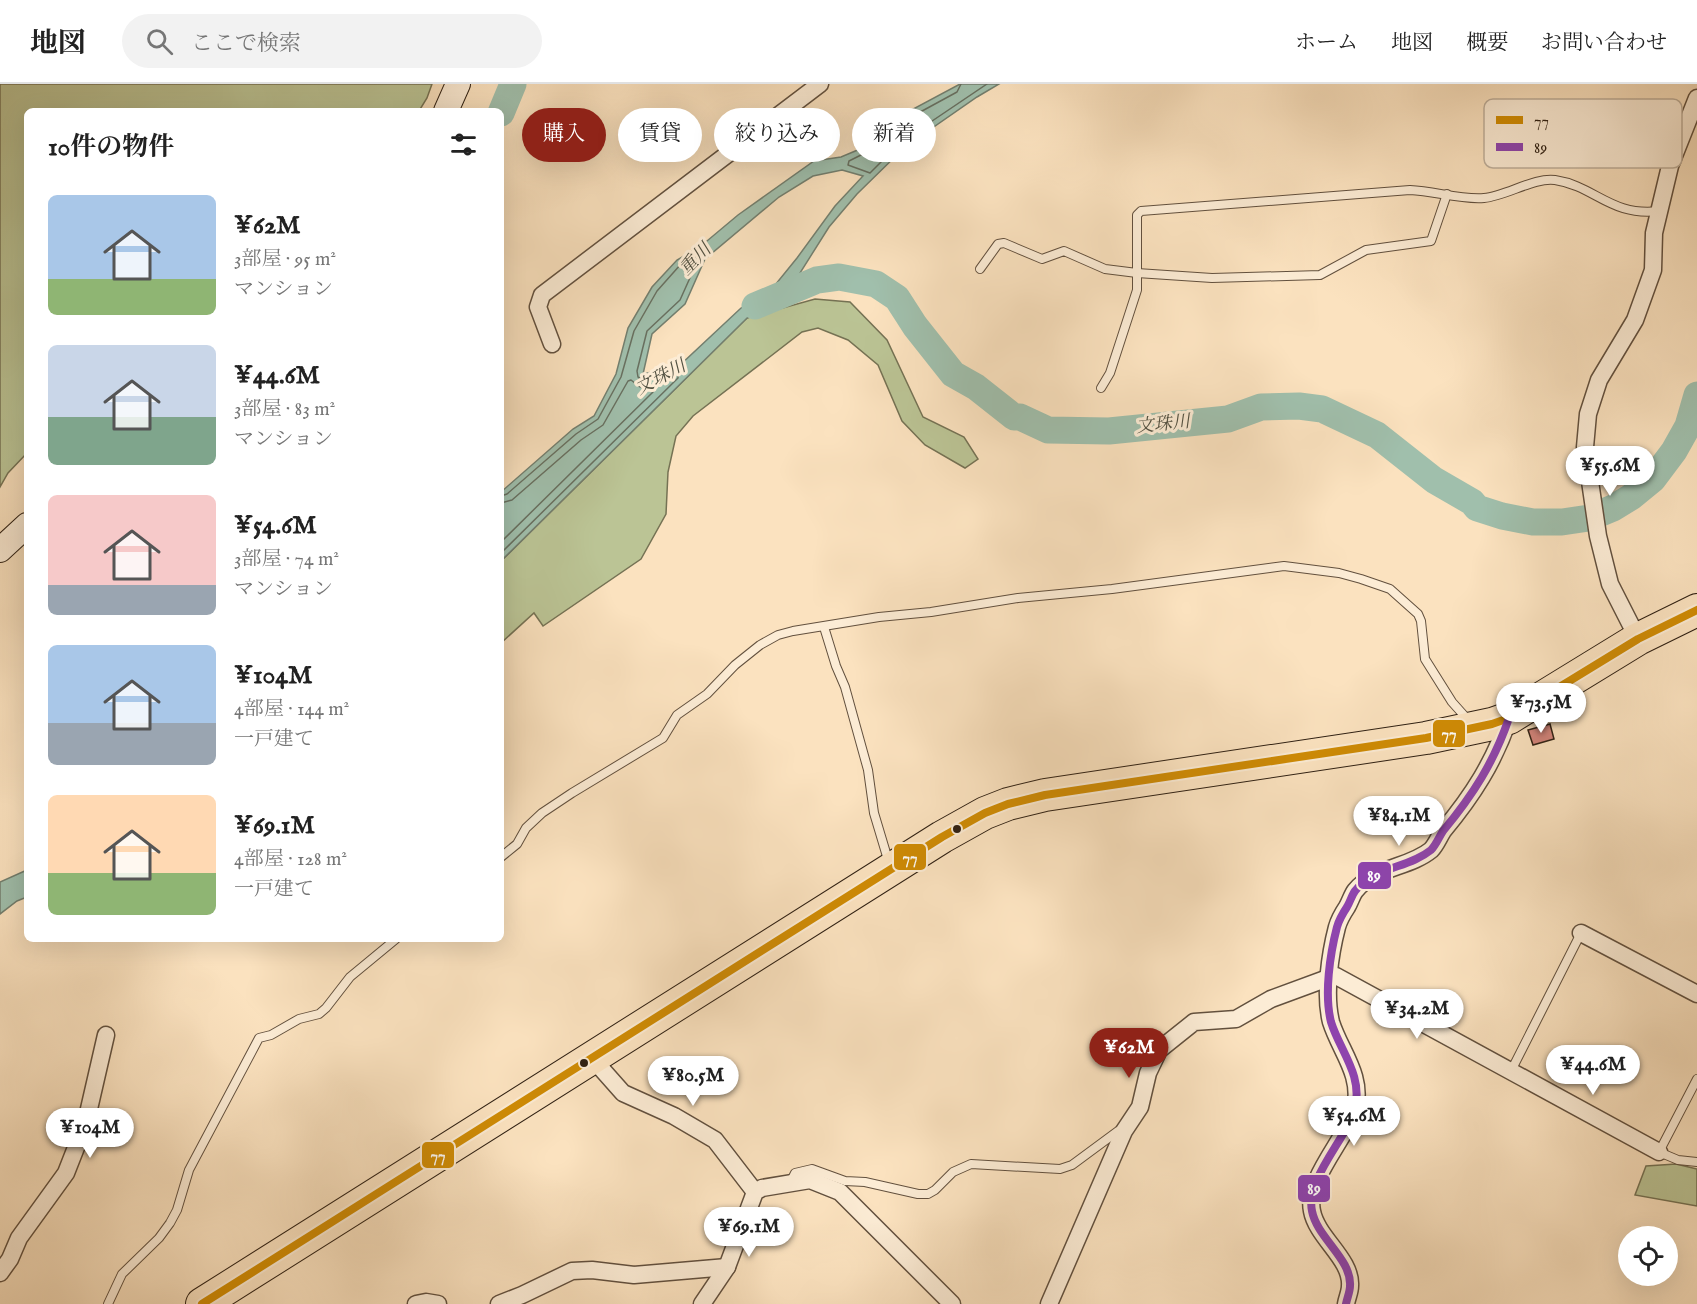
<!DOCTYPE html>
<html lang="ja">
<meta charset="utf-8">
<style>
:root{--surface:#fff;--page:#f2f2f2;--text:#222;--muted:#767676;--line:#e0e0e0;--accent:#8f2418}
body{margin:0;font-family:"IM FELL English","Noto Serif JP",serif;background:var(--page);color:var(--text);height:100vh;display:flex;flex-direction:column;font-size:22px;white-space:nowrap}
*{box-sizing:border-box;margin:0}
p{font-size:20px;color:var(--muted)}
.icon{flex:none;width:33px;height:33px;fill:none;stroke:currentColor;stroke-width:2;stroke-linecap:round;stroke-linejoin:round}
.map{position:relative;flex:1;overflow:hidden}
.panel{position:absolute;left:24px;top:24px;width:480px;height:834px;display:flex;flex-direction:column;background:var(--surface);border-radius:9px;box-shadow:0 6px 24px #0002}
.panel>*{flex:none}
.banner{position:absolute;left:522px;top:24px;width:570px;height:54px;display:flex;gap:12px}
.tools{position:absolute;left:1618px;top:1142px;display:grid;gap:12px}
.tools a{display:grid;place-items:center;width:60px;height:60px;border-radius:50%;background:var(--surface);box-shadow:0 6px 24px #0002;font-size:30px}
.price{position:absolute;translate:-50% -51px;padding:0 14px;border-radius:21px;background:#fff;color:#222;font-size:20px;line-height:39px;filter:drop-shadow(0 2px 3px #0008)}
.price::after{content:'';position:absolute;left:50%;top:36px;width:18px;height:14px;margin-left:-9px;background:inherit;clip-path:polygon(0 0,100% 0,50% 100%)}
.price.active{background:var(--accent);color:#fff}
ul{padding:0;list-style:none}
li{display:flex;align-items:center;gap:18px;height:150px;padding:0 24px}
li span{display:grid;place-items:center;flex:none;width:168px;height:120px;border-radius:9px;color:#555}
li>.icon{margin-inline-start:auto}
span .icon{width:72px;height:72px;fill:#fffc;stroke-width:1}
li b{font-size:26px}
h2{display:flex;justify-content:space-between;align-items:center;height:72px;padding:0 24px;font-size:26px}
.chip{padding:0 21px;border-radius:27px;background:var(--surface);box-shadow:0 6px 24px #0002;font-size:21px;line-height:54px}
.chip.active{background:var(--accent);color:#fff}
header{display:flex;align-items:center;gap:36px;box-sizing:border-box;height:84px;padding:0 30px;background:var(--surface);border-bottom:2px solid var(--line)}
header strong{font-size:28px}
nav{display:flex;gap:33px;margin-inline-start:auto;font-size:21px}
.search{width:420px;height:54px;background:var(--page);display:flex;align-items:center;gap:15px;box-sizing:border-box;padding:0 21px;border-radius:33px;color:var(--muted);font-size:22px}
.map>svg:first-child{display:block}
</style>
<header>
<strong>地図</strong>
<div class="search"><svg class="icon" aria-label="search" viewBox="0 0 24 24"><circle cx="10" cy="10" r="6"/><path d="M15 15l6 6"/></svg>ここで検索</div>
<nav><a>ホーム</a><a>地図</a><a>概要</a><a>お問い合わせ</a></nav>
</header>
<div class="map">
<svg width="1697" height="1220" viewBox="0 0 1697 1220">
<rect width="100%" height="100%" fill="#fbe2bf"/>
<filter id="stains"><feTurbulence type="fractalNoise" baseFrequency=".00333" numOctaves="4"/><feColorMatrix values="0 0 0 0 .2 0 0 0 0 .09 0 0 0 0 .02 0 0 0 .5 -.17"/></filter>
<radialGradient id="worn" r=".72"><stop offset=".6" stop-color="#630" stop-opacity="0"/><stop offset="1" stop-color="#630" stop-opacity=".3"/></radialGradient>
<g fill="#bbc495" stroke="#757254" stroke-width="1.5">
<path d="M 0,0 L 432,0 L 427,14 L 419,27 L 27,27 L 27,369 L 8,389 L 0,403 Z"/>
<path d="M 815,215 L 850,218 L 887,256 L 923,333 L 964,353 L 978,375 L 965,384 L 925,361 L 902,337 L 878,281 L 848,256 L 818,244 L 802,248 L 693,332 L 676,352 L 668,388 L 666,430 L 641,475 L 543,542 L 534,529 L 501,559 L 501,477 L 747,234 Z"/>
<path d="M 1676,1080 L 1697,1085 L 1697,1122 L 1635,1111 L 1646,1082 Z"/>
</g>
<g fill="#a0bfac" stroke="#737f6f" stroke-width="1.5" fill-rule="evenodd">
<path d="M 960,0 L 999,0 L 977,13 L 905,63 L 857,110 L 829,143 L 783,216 L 747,234 L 501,477 L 501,408 L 573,345 L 594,332 L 616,290 L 628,244 L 652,203 L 677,176 L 701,162 L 738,131 L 814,77 L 841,73 L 860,65 L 885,40 ZM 842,86 L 863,92 L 835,122 L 797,174 L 767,211 L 741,224 L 679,282 L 643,290 L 652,250 L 685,220 L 705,175 L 779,113 L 813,92 Z"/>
<path d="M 27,786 L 27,813 L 17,817 L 0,830 L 0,798 Z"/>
</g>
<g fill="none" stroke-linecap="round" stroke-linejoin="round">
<g stroke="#687060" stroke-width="1.5">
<path d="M 961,0 L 957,8 L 889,45 L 863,70 L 849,77 L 848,81 L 870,89 L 901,58 L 987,0"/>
<path d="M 501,412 L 507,410 L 576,350 L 598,335 L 621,293 L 634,247 L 657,207 L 681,180 L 694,173 L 697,173 L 698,176 L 680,216 L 647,247 L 637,287 L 638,293 L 643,296 L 675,289 L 678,291 L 678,294 L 501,469"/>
<path d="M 501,419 L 512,416 L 581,356 L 603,341 L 628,297 L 631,296 L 640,303 L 654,304 L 653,308 L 501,458"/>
</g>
<g stroke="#a0bfac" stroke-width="27">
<path d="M 501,29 L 513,0"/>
<path d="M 755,222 L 817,196 L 839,193 L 876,200 L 897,214 L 915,242 L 953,290 L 976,303 L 1014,333 L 1020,333 L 1048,346 L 1109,347 L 1228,335 L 1261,323 L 1299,322 L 1322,325 L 1377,351 L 1434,396 L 1472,418 L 1477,424 L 1502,432 L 1533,438 L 1562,438 L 1589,434 L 1613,424 L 1631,413 L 1653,395 L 1674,367 L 1688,342 L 1697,311"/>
</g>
</g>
<path fill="#d2837a" stroke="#2f2013" stroke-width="1.5" d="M 1550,640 L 1554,655 L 1533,661 L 1528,646 Z"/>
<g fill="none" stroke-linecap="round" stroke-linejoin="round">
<g stroke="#62503e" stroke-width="10">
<g id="lane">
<path d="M 980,185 L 998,160 L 1004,159 L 1042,175 L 1064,167 L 1105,185 L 1137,189 L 1212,194 L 1320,191 L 1366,166 L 1431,157 L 1447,110"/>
<path d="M 1101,304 L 1110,289 L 1137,206 L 1137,131 L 1141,127 L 1410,106 C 1435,107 1460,116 1484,114 C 1506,112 1535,93 1555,96 C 1595,102 1611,133 1659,127"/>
<path d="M 824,543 L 836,582 L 845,603 L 868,686 L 874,729 L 889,779"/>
<path d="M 501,773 L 517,760 L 526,744 L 542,729 L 572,709 L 663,654 L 677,631 L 707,610 L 735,581 L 760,561 L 778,551 L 793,547 L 879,533 L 931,528 L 1018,514 L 1112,505 L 1284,482 L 1339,489 L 1361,495 L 1390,505 L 1418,530 L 1421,537 L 1425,575 L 1452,618 L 1469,637"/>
<path d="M 1511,987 L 1581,849"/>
<path d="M 1697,995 L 1659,1068 L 1678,1076 L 1697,1078"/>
<path d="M 790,1099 L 795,1089 L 812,1085 L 845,1097 L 865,1098 L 918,1110 L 928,1110 L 935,1106 L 953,1088 L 971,1080 L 1060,1085 L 1072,1081 L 1118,1047 L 1123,1047"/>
<path d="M 108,1220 L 122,1190 L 159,1154 L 170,1139 L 177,1126 L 189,1086 L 259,954 L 271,951 L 299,935 L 319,930 L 326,924 L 350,893 L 396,855"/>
</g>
</g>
<g stroke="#62503e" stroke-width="19">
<g id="street">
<path d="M 552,260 L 538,223 L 542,211 L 820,0"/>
<path d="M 1638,555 L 1610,500 L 1598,452 L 1585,363 L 1588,330 L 1599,296 L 1635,236 L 1653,186 L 1654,149 L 1670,82 L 1697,14"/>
<path d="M 1581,849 L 1697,910"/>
<path d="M 592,974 L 623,1009 L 674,1032 L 715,1056 L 755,1108"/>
<path d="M 0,1189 L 10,1175 L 19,1154 L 66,1089 L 86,1038 L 106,951"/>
<path d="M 416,1220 L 426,1218 L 438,1220"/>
<path d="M 499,1220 L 522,1211 L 572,1187 L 592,1186 L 634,1191 L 727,1183"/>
<path d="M 702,1220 L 727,1183 L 755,1108 L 762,1104 L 810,1096 L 840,1108 L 952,1220"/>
<path d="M 1049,1220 L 1124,1047 L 1140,1023 L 1148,989 L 1159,966 L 1194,938 L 1236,935 L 1271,915 L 1328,894 L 1336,892 L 1659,1068"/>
<path d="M 1346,1220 C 1347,1214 1350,1208 1350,1202 C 1352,1175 1317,1154 1312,1127 C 1305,1095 1348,1053 1355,1024 C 1363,991 1340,967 1331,938 C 1324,910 1330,870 1337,843 C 1339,836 1343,829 1347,823 C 1350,818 1352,811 1355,807 C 1374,783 1409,784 1431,766 C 1436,761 1439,753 1443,747 C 1473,711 1494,678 1509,634"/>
</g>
</g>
<g stroke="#2f2013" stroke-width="26">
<g id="secondary">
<path d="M 446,27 L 458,0"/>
<path d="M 0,466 L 27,441"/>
</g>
</g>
<g stroke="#2f2013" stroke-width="34">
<path id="highway" d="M 202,1220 L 942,753 L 985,729 L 1008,720 L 1045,711 L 1426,654 L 1492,640 L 1509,634 L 1638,555 L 1697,526"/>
</g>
<use href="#lane" stroke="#fcecd5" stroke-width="8"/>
<use href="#street" stroke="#fcecd5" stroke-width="16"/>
<use href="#secondary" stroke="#fcecd5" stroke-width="24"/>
<use href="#highway" stroke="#fbe2bf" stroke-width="32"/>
<g stroke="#fcecd5" stroke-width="12">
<path id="bus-1" d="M 202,1220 L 942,753 L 985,729 L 1008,720 L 1045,711 L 1426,654 L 1492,640 L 1509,634 L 1638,555 L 1697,526"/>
</g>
<g stroke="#fcecd5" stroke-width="12">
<path id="bus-2" d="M 1346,1220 C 1347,1214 1350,1208 1350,1202 C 1352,1175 1317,1154 1312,1127 C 1305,1095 1348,1053 1355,1024 C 1363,991 1340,967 1331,938 C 1324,910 1330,870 1337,843 C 1339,836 1343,829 1347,823 C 1350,818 1352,811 1355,807 C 1374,783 1409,784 1431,766 C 1436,761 1439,753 1443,747 C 1473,711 1494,678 1509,634"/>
</g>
<use href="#bus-1" stroke="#cf8b04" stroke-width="8"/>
<use href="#bus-2" stroke="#8e44ad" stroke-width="8"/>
</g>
<g fill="#2f2013" stroke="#fcecd5" stroke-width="2">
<circle cx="957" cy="745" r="5"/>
<circle cx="584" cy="979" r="5"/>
</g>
<g text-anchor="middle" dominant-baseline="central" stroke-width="6" stroke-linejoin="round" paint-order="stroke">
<g font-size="18" font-style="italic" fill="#515041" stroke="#fcecd5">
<text transform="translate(696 176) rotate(-46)">重川</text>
<text transform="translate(661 294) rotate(-28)">文珠川</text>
<text transform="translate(1163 341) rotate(-6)">文珠川</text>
</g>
</g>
<rect x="1484" y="15" width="198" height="69" rx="9" fill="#fcecd5" stroke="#beaf9b" stroke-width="1.5"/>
<rect x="1496" y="32" width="27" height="8" fill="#cf8b04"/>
<rect x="1496" y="59" width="27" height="8" fill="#8e44ad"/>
<g font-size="16" fill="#2f2013">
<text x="1534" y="42">77</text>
<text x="1534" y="69">89</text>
</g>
<g stroke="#fcecd5" stroke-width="2">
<rect x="1432" y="635" width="34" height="29" rx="6" fill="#cf8b04"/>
<rect x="893" y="759" width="34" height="28" rx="6" fill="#cf8b04"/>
<rect x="1357" y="777" width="35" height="29" rx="6" fill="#8e44ad"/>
<rect x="421" y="1057" width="34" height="28" rx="6" fill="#cf8b04"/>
<rect x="1297" y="1090" width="34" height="29" rx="6" fill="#8e44ad"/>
</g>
<g font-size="16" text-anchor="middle" font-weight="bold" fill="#fff">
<text x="1449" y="655">77</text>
<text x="910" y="779">77</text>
<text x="1374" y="797">89</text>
<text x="438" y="1077">77</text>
<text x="1314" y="1110">89</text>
</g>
<rect width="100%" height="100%" filter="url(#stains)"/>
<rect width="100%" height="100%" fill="url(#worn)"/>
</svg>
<div class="tools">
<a><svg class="icon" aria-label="locate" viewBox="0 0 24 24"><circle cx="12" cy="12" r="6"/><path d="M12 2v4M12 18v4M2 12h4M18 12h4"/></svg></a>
</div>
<b class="price" style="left:1610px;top:413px">¥55.6M</b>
<b class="price" style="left:1541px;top:650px">¥73.5M</b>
<b class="price" style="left:1399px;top:763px">¥84.1M</b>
<b class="price" style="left:1417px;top:956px">¥34.2M</b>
<b class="price active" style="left:1129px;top:995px">¥62M</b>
<b class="price" style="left:1593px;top:1012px">¥44.6M</b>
<b class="price" style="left:693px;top:1023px">¥80.5M</b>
<b class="price" style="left:1354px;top:1063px">¥54.6M</b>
<b class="price" style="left:90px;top:1075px">¥104M</b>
<b class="price" style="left:749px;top:1174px">¥69.1M</b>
<div class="banner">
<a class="chip active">購入</a>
<a class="chip">賃貸</a>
<a class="chip">絞り込み</a>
<a class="chip">新着</a>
</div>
<section class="panel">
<h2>10件の物件<svg class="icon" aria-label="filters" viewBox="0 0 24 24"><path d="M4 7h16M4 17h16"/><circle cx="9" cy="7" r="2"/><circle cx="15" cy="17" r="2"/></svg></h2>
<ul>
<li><span style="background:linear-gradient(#a9c7e8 70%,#8fb573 0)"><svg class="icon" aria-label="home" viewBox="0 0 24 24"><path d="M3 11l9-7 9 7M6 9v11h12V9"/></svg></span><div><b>¥62M</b><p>3部屋 · 95 m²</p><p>マンション</p></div></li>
<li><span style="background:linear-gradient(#c9d6e8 60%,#7fa58c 0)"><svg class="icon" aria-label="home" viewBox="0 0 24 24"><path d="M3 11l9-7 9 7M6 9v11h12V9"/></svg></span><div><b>¥44.6M</b><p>3部屋 · 83 m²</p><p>マンション</p></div></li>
<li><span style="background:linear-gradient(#f6c9c9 75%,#9aa5b1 0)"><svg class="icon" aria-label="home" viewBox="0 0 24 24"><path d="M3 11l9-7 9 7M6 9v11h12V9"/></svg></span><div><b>¥54.6M</b><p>3部屋 · 74 m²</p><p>マンション</p></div></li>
<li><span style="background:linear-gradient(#a9c7e8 65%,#9aa5b1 0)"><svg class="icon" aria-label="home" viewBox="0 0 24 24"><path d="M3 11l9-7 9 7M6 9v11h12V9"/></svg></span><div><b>¥104M</b><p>4部屋 · 144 m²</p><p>一戸建て</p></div></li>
<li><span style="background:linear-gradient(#ffd9b3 65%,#8fb573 0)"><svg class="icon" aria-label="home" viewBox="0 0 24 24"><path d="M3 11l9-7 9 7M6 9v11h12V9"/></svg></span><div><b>¥69.1M</b><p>4部屋 · 128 m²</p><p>一戸建て</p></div></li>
</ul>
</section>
</div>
